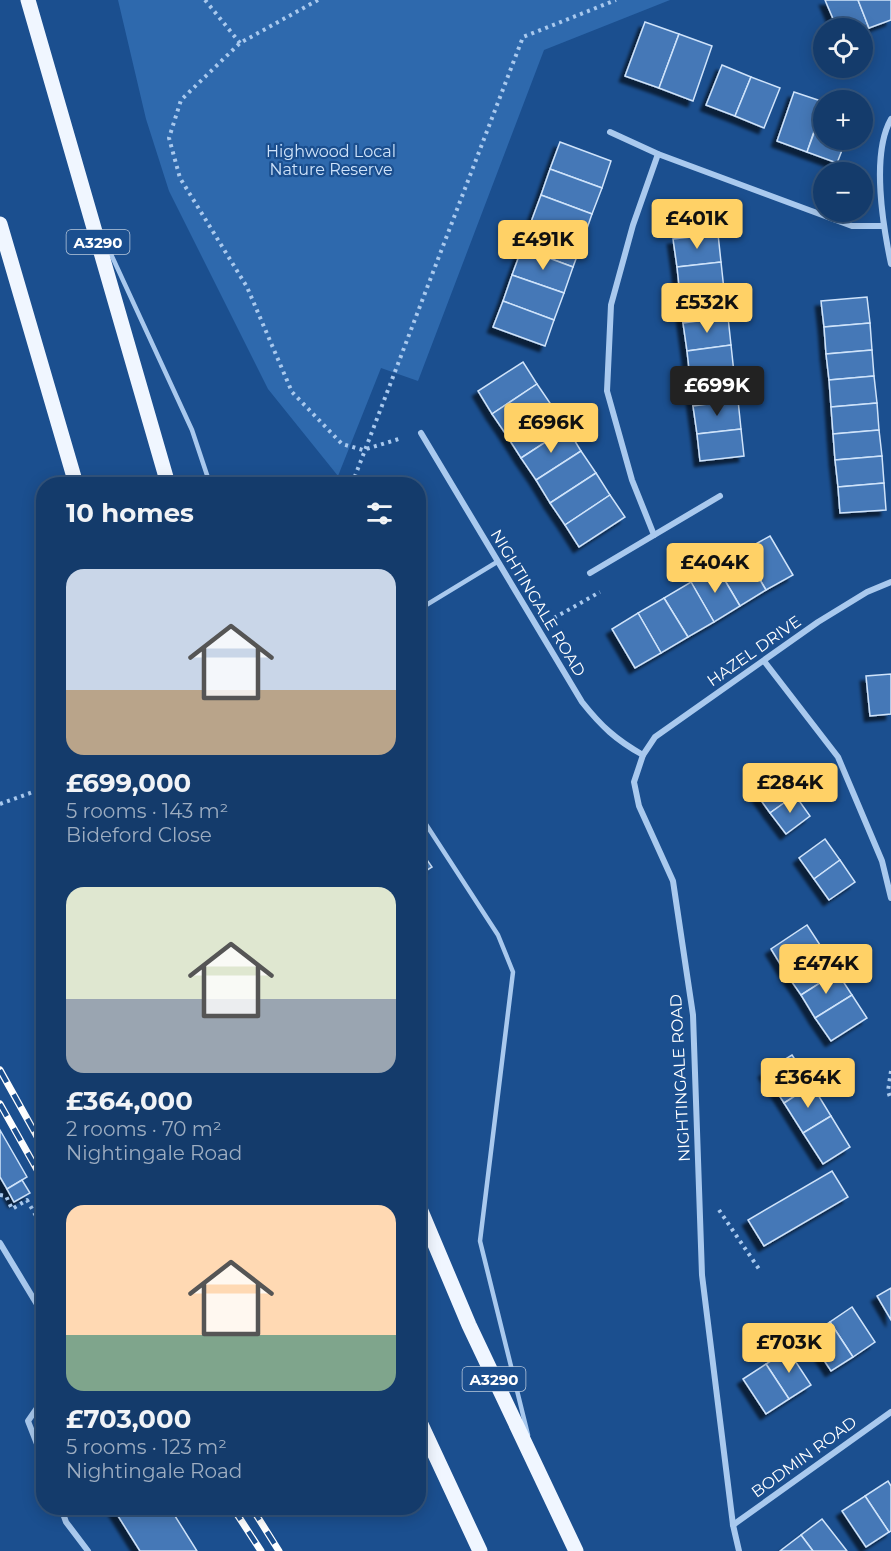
<!DOCTYPE html>
<meta charset="utf-8">
<style>
:root{--surface:#143b6b;--page:#1d4271;--text:#f1f3f6;--muted:#9dadc1;--line:#33557e;--accent:#ffd166}
body{margin:0;font-family:Montserrat,sans-serif;background:var(--page);color:var(--text);height:100vh;display:flex;flex-direction:column;font-size:22px;white-space:nowrap}
*{box-sizing:border-box;margin:0}
p{font-size:20px;color:var(--muted)}
.icon{flex:none;width:33px;height:33px;fill:none;stroke:currentColor;stroke-width:2;stroke-linecap:round;stroke-linejoin:round}
.map{position:relative;flex:1;overflow:hidden}
.drawer{position:absolute;left:36px;top:477px;width:390px;height:1038px;display:flex;flex-direction:column;background:var(--surface);border-radius:24px;box-shadow:0 3px 15px #0003,0 0 0 2px var(--line)}
.drawer>*{flex:none}
.buttons{position:absolute;left:813px;top:18px;display:grid;gap:12px}
.buttons a{display:grid;place-items:center;width:60px;height:60px;border-radius:50%;background:var(--surface);box-shadow:0 3px 15px #0003,0 0 0 2px var(--line);font-size:30px}
.price{position:absolute;translate:-50% -51px;padding:0 14px;border-radius:6px;background:var(--accent);color:#111;font-size:20px;line-height:39px;filter:drop-shadow(0 2px 3px #0008)}
.price::after{content:'';position:absolute;left:50%;top:36px;width:18px;height:14px;margin-left:-9px;background:inherit;clip-path:polygon(0 0,100% 0,50% 100%)}
.price.current{background:#222;color:#fff}
ul{padding:0;list-style:none}
li{display:grid;align-content:center;gap:12px;height:318px;padding:0 30px}
li span{display:grid;place-items:center;height:186px;border-radius:18px;color:#555}
li>.icon{margin-inline-start:auto}
span .icon{width:108px;height:108px;fill:#fffc;stroke-width:1}
li b{font-size:26px}
h2{display:flex;justify-content:space-between;align-items:center;height:72px;padding:0 30px;font-size:26px}
.map>svg:first-child{display:block}
</style>
<div class="map">
<svg width="891" height="1551" viewBox="0 0 891 1551">
<defs>
<filter id="shadow"><feDropShadow dx="-5.5" dy="5.5" stdDeviation="1.5" flood-color="#0009"/></filter>
</defs>
<rect width="100%" height="100%" fill="#1b4f8f"/>
<path fill="#2e69ad" d="M 118,0 L 670,0 L 544,50 L 418,381 L 381,368 L 338,476 L 268,389 L 169,191 L 146,119 Z"/>
<g fill="#4478b7" stroke="#cfe3fa" stroke-width="1.5" filter="url(#shadow)">
<path d="M 825,0 L 858,0 L 869,28 L 862,30 L 862,28 L 837,28 Z"/>
<path d="M 858,0 L 891,0 L 891,20 L 869,28 Z"/>
<path d="M 645,22 L 679,34 L 659,88 L 625,76 Z"/>
<path d="M 679,34 L 712,46 L 693,101 L 659,88 Z"/>
<path d="M 722,65 L 751,77 L 735,116 L 706,105 Z"/>
<path d="M 751,77 L 780,88 L 764,128 L 735,116 Z"/>
<path d="M 794,92 L 824,102 L 807,152 L 777,141 Z"/>
<path d="M 824,106 L 824,140 L 846,140 L 837,163 L 807,152 Z"/>
<path d="M 560,142 L 611,161 L 602,188 L 550,169 Z"/>
<path d="M 550,169 L 602,188 L 592,214 L 541,195 Z"/>
<path d="M 541,195 L 592,214 L 583,240 L 531,222 Z"/>
<path d="M 531,222 L 583,240 L 573,267 L 522,248 Z"/>
<path d="M 718,234 L 721,262 L 677,267 L 673,239 Z"/>
<path d="M 522,248 L 573,267 L 564,293 L 512,275 Z"/>
<path d="M 721,262 L 724,290 L 680,295 L 677,267 Z"/>
<path d="M 512,275 L 564,293 L 554,320 L 503,301 Z"/>
<path d="M 724,290 L 728,317 L 683,323 L 680,295 Z"/>
<path d="M 867,297 L 870,323 L 824,327 L 821,301 Z"/>
<path d="M 503,301 L 554,320 L 545,346 L 493,327 Z"/>
<path d="M 728,317 L 731,345 L 687,351 L 683,323 Z"/>
<path d="M 870,323 L 872,350 L 826,354 L 824,327 Z"/>
<path d="M 731,345 L 734,373 L 690,378 L 687,351 Z"/>
<path d="M 872,350 L 874,376 L 829,380 L 826,354 Z"/>
<path d="M 523,362 L 537,384 L 492,414 L 478,391 Z"/>
<path d="M 734,373 L 738,400 L 693,406 L 690,378 Z"/>
<path d="M 874,376 L 877,403 L 831,407 L 829,380 Z"/>
<path d="M 537,384 L 552,406 L 507,436 L 492,414 Z"/>
<path d="M 738,400 L 741,429 L 697,434 L 693,406 Z"/>
<path d="M 877,403 L 879,430 L 833,434 L 831,407 Z"/>
<path d="M 552,406 L 567,428 L 521,458 L 507,436 Z"/>
<path d="M 567,428 L 581,451 L 536,480 L 521,458 Z"/>
<path d="M 741,429 L 744,456 L 700,461 L 697,434 Z"/>
<path d="M 879,430 L 882,456 L 835,460 L 833,434 Z"/>
<path d="M 581,451 L 596,473 L 550,503 L 536,480 Z"/>
<path d="M 882,456 L 884,483 L 838,487 L 835,460 Z"/>
<path d="M 596,473 L 610,495 L 565,525 L 550,503 Z"/>
<path d="M 884,483 L 886,510 L 840,513 L 838,487 Z"/>
<path d="M 610,495 L 625,517 L 579,547 L 565,525 Z"/>
<path d="M 770,536 L 793,575 L 766,590 L 743,551 Z"/>
<path d="M 743,551 L 766,590 L 740,606 L 717,567 Z"/>
<path d="M 717,567 L 740,606 L 714,622 L 691,582 Z"/>
<path d="M 691,582 L 714,622 L 688,637 L 664,598 Z"/>
<path d="M 664,598 L 688,637 L 661,653 L 638,613 Z"/>
<path d="M 638,613 L 661,653 L 635,668 L 612,629 Z"/>
<path d="M 891,674 L 891,714 L 870,716 L 866,676 Z"/>
<path d="M 780,774 L 795,795 L 770,813 L 755,792 Z"/>
<path d="M 795,795 L 810,816 L 786,834 L 770,813 Z"/>
<path d="M 825,839 L 840,860 L 814,879 L 799,858 Z"/>
<path d="M 418,847 L 432,867 L 418,876 Z"/>
<path d="M 840,860 L 855,882 L 829,900 L 814,879 Z"/>
<path d="M 807,925 L 822,948 L 785,972 L 771,949 Z"/>
<path d="M 822,948 L 837,972 L 801,995 L 785,972 Z"/>
<path d="M 837,972 L 852,995 L 815,1018 L 801,995 Z"/>
<path d="M 852,995 L 867,1018 L 831,1041 L 815,1018 Z"/>
<path d="M 792,1055 L 812,1085 L 784,1103 L 764,1072 Z"/>
<path d="M 812,1085 L 831,1116 L 803,1133 L 784,1103 Z"/>
<path d="M 831,1116 L 850,1147 L 823,1164 L 803,1133 Z"/>
<path d="M 0,1130 L 27,1177 L 7,1189 L 0,1177 Z"/>
<path d="M 832,1171 L 848,1197 L 764,1246 L 748,1220 Z"/>
<path d="M 22,1180 L 30,1193 L 14,1202 L 7,1189 Z"/>
<path d="M 891,1288 L 891,1320 L 877,1296 Z"/>
<path d="M 852,1307 L 875,1342 L 853,1357 L 830,1322 Z"/>
<path d="M 830,1322 L 853,1357 L 831,1371 L 808,1336 Z"/>
<path d="M 788,1350 L 811,1385 L 789,1399 L 766,1364 Z"/>
<path d="M 766,1364 L 789,1399 L 766,1414 L 743,1379 Z"/>
<path d="M 888,1481 L 891,1486 L 891,1531 L 889,1532 L 865,1496 Z"/>
<path d="M 865,1496 L 889,1532 L 866,1547 L 842,1511 Z"/>
<path d="M 113,1508 L 170,1508 L 197,1551 L 140,1551 Z"/>
<path d="M 822,1519 L 847,1551 L 813,1551 L 801,1535 Z"/>
<path d="M 801,1535 L 813,1551 L 780,1551 Z"/>
</g>
<g fill="none" stroke-linecap="round" stroke-linejoin="round">
<g stroke="#a9c9ee" stroke-width="4" stroke-dasharray="3 4.5" stroke-linecap="butt">
<path d="M 205,0 L 240,43"/>
<path d="M 318,0 L 240,43 L 181,100 L 169,138 L 180,178 L 247,287 L 292,392 L 342,444 L 363,450 L 402,438"/>
<path d="M 352,484 L 523,37 L 616,0"/>
<path d="M 554,618 L 600,592"/>
<path d="M 0,804 L 44,788"/>
<path d="M 891,1071 L 888,1091 L 891,1100"/>
<path d="M 0,1195 L 6,1196 L 12,1209 L 27,1200 L 44,1230"/>
<path d="M 719,1210 L 761,1272"/>
</g>
<g stroke="#a9c9ee" stroke-width="4.5">
<path d="M 104,239 L 192,430 L 210,484"/>
<path d="M 418,610 L 497,562"/>
<path d="M 418,812 L 498,935 L 513,972 L 480,1241 L 528,1435"/>
</g>
<g stroke="#a9c9ee" stroke-width="6">
<path d="M 891,119 C 871,154 883,226 891,264"/>
<path d="M 610,132 L 658,154 L 852,226 L 883,226"/>
<path d="M 421,433 L 582,702 C 601,726 616,740 643,755"/>
<path d="M 654,535 L 632,480 L 607,391 L 611,305 L 633,225 L 658,154"/>
<path d="M 590,573 L 720,496"/>
<path d="M 764,661 L 838,757 L 882,861 L 891,898"/>
<path d="M 0,1243 L 44,1316"/>
<path d="M 44,1398 L 28,1421 L 44,1462"/>
<path d="M 61,1508 L 66,1522 L 88,1551"/>
<path d="M 733,1525 L 891,1412"/>
<path d="M 739,1551 L 733,1525 L 702,1275 L 693,1015 L 673,881 L 639,806 L 634,782 L 643,755 L 655,737 L 818,622 L 867,592 L 891,582"/>
</g>
<g stroke="#f0f6ff" stroke-width="15">
<path d="M 28,0 L 168,484"/>
<path d="M 0,224 L 76,484"/>
<path d="M 418,1204 L 469,1325 L 576,1551"/>
<path d="M 418,1418 L 480,1551"/>
</g>
<g stroke="#fff" stroke-width="7">
<g id="rail">
<path d="M 0,1070 L 44,1149"/>
<path d="M 0,1104 L 44,1182"/>
<path d="M 233,1508 L 261,1551"/>
<path d="M 252,1508 L 279,1551"/>
</g>
</g>
<use href="#rail" stroke="#1b4f8f" stroke-width="4.5" stroke-dasharray="14" stroke-linecap="butt"/>
</g>
<g text-anchor="middle" dominant-baseline="central" stroke-width="4.5" stroke-linejoin="round" paint-order="stroke">
<g fill="#1b4f8f" stroke="#bbcadd" stroke-width="1.5">
<rect x="66.5" y="230" width="63" height="24" rx="4.5"/>
<rect x="462.5" y="1367" width="63" height="24" rx="4.5"/>
</g>
<g font-size="15" font-weight="bold" fill="#fff">
<text x="98" y="242">A3290</text>
<text x="494" y="1379">A3290</text>
</g>
<g font-size="16" fill="#cfe3fa" stroke="#1b4f8f">
<text x="331" y="151">Highwood Local<tspan x="331" dy="18">Nature Reserve</tspan></text>
</g>
<g font-size="16" fill="#fff" stroke="#1b4f8f">
<text transform="translate(538 603) rotate(59)">NIGHTINGALE ROAD</text>
<text transform="translate(754 651) rotate(-35)">HAZEL DRIVE</text>
<text transform="translate(680 1078) rotate(-93)">NIGHTINGALE ROAD</text>
<text transform="translate(804 1457) rotate(-36)">BODMIN ROAD</text>
</g>
</g>
</svg>
<div class="buttons">
<a><svg class="icon" aria-label="locate" viewBox="0 0 24 24"><circle cx="12" cy="12" r="6"/><path d="M12 2v4M12 18v4M2 12h4M18 12h4"/></svg></a>
<a>+</a>
<a>−</a>
</div>
<b class="price" style="left:697px;top:250px">£401K</b>
<b class="price" style="left:543px;top:271px">£491K</b>
<b class="price" style="left:707px;top:334px">£532K</b>
<b class="price current" style="left:717px;top:417px">£699K</b>
<b class="price" style="left:551px;top:454px">£696K</b>
<b class="price" style="left:715px;top:594px">£404K</b>
<b class="price" style="left:790px;top:814px">£284K</b>
<b class="price" style="left:826px;top:995px">£474K</b>
<b class="price" style="left:808px;top:1109px">£364K</b>
<b class="price" style="left:789px;top:1374px">£703K</b>
<section class="drawer">
<h2>10 homes<svg class="icon" aria-label="filters" viewBox="0 0 24 24"><path d="M4 7h16M4 17h16"/><circle cx="9" cy="7" r="2"/><circle cx="15" cy="17" r="2"/></svg></h2>
<ul>
<li><span style="background:linear-gradient(#c9d6e8 65%,#b9a48a 0)"><svg class="icon" aria-label="home" viewBox="0 0 24 24"><path d="M3 11l9-7 9 7M6 9v11h12V9"/></svg></span><div><b>£699,000</b><p>5 rooms · 143 m²</p><p>Bideford Close</p></div></li>
<li><span style="background:linear-gradient(#dfe7d0 60%,#9aa5b1 0)"><svg class="icon" aria-label="home" viewBox="0 0 24 24"><path d="M3 11l9-7 9 7M6 9v11h12V9"/></svg></span><div><b>£364,000</b><p>2 rooms · 70 m²</p><p>Nightingale Road</p></div></li>
<li><span style="background:linear-gradient(#ffd9b3 70%,#7fa58c 0)"><svg class="icon" aria-label="home" viewBox="0 0 24 24"><path d="M3 11l9-7 9 7M6 9v11h12V9"/></svg></span><div><b>£703,000</b><p>5 rooms · 123 m²</p><p>Nightingale Road</p></div></li>
</ul>
</section>
</div>
